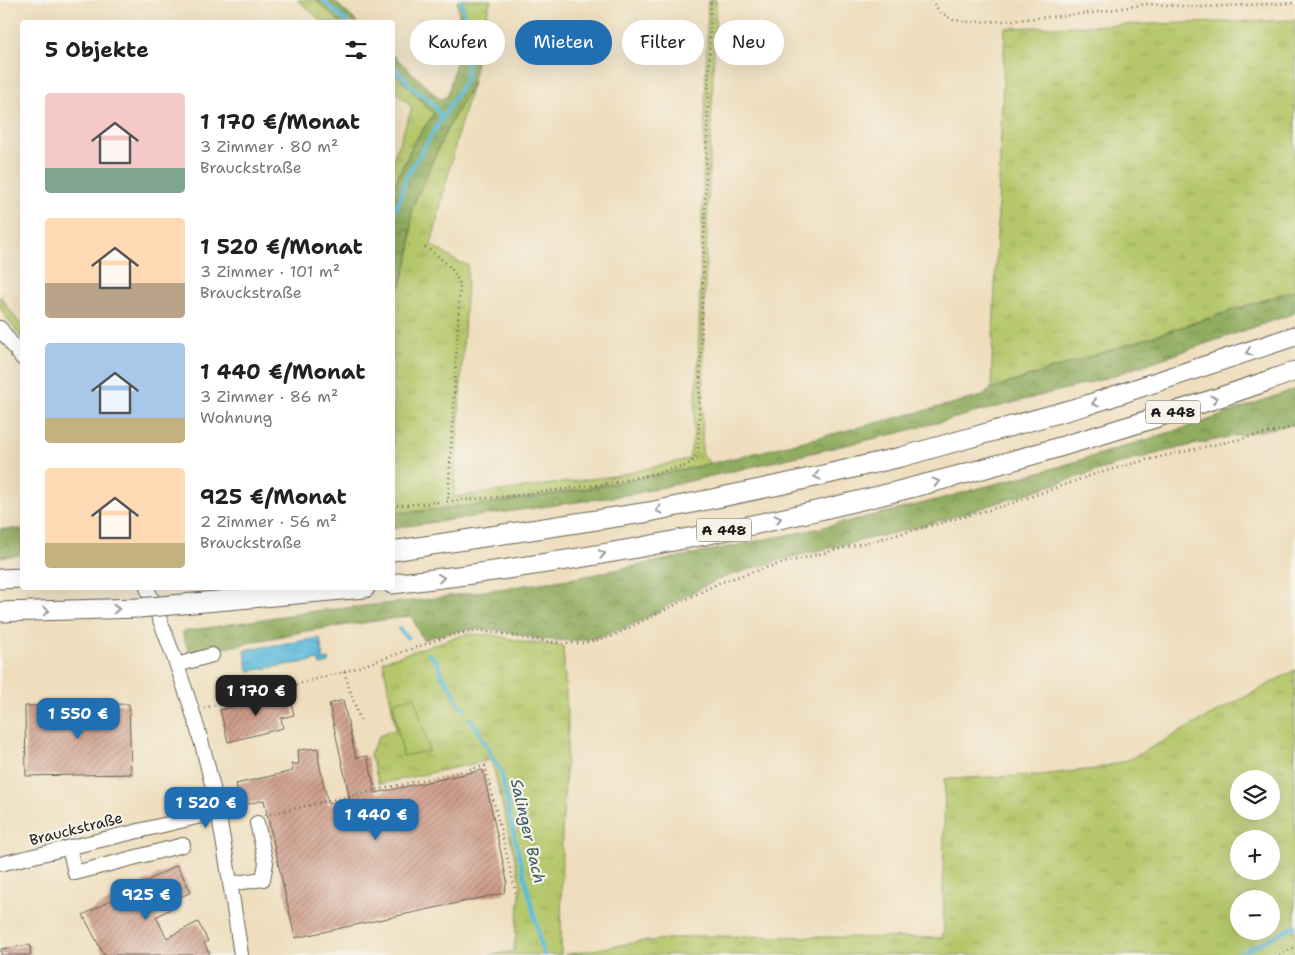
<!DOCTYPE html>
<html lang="de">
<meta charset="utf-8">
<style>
:root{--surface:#fff;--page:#f2f2f2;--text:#202124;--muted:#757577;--accent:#1f6fb2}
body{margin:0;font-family:"Shantell Sans",sans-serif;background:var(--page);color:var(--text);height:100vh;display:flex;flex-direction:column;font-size:19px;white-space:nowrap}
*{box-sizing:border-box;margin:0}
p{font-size:16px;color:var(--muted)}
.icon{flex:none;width:28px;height:28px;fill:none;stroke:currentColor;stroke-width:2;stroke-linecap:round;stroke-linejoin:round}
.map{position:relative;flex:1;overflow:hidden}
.panel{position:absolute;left:20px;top:20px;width:375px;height:570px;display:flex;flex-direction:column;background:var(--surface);border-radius:5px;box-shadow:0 5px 20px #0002}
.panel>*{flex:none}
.banner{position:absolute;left:410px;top:20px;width:475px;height:45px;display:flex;gap:10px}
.buttons{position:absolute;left:1230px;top:770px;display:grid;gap:10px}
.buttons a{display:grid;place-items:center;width:50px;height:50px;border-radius:50%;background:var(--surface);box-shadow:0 5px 20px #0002;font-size:25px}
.price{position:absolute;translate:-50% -42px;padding:0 11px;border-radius:10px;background:var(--accent);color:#fff;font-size:16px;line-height:32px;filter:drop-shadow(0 1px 2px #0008)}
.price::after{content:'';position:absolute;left:50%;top:30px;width:15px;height:11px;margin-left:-8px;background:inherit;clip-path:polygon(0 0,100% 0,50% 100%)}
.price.active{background:#222;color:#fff}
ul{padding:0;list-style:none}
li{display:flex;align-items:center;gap:15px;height:125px;padding:0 25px}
li span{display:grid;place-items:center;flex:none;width:140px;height:100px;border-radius:5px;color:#555}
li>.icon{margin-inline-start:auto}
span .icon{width:60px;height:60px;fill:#fffc;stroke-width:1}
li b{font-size:21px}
h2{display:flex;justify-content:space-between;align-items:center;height:60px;padding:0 25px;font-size:21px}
.tag{padding:0 18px;border-radius:22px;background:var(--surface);box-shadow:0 5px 20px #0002;font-size:18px;line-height:45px}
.tag.active{background:var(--accent);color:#fff}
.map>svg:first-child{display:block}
</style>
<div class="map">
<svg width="1295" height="955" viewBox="0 0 1295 955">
<defs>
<pattern id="grass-tufts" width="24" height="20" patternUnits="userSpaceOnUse" patternTransform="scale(1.25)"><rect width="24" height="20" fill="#b5c76a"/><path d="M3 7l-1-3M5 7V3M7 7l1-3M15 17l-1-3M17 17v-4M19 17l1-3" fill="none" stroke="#9baa5b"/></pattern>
<pattern id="forest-crowns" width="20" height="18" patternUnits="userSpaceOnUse" patternTransform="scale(1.25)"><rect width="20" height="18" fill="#90ac5e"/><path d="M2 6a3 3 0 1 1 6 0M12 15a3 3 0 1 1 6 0" fill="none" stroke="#758b4d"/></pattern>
<pattern id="water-ripples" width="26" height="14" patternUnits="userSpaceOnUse" patternTransform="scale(1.25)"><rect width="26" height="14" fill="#5dbbdb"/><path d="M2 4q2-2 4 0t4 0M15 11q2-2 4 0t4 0" fill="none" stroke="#50a0bb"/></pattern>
<pattern id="building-hatch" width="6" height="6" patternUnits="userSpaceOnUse" patternTransform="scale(1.25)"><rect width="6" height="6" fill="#ce9c89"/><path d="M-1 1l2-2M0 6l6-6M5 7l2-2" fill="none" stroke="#a67e6f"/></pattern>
</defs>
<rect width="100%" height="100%" fill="#f7f3e8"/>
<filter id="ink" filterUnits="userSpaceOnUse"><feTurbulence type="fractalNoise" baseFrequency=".02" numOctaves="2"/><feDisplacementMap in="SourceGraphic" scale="10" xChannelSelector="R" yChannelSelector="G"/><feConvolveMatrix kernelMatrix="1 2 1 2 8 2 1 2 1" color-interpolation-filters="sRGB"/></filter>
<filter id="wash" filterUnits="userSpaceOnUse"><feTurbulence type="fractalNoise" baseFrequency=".0096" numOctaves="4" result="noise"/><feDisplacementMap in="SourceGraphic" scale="20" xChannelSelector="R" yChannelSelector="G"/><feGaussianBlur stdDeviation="1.12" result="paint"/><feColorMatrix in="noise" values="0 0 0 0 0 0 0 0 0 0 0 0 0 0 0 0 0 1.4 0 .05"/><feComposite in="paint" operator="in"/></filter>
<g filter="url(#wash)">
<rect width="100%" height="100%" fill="#eedebd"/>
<g fill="url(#grass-tufts)" stroke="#687243" fill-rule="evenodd">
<path d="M 298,0 L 316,0 L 340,22 L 322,22 Z"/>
<path d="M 457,0 L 491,0 L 479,41 L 469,19 L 459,13 Z"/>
<path d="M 708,0 L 716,0 L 704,311 L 702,454 L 711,464 C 605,485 500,506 393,513 L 393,298 L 401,285 L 410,253 L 412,208 L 445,133 L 473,82 L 460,126 L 431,245 L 458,262 L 468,265 L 454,497 L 614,476 L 689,459 L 693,439 L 698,367 Z"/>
<path d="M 1295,20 L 1295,290 L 991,389 L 1005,28 Z"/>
<path d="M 393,71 L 434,113 L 414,142 L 393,189 L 392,162 L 412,108 L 393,89 Z"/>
<path d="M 0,296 L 22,327 L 22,339 L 0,308 Z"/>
<path d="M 466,634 L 494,635 L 524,642 L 563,646 L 568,728 L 562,833 L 561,955 L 491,955 L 514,951 L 521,885 L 494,769 L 490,760 L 379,784 L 370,754 L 379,736 L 396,729 L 383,661 Z"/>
<path d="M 1295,670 L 1295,955 L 564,955 L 638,942 L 699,936 L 942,938 L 944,931 L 943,883 L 945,779 L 1040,775 L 1095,769 L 1128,760 ZM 1239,779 L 1271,779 L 1271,811 L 1239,811 ZM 1239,839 L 1271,839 L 1271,871 L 1239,871 ZM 1239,899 L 1271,899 L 1271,931 L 1239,931 Z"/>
</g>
<g fill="url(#forest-crowns)" stroke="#56643d">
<path d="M 316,0 L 333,0 L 357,22 L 340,22 Z"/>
<path d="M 459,13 L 469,19 L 479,41 L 473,82 L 445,133 L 412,208 L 410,253 L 401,285 L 393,298 L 393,189 L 414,142 L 434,114 L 393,71 L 393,55 L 440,99 L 447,97 L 460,47 Z"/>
<path d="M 1295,290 L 1295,313 L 1100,380 L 894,434 L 633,494 L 393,528 L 393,513 C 593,501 789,444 983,396 L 991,389 Z"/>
<path d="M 1295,389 L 1295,424 C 1239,435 1181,446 1126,462 C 1058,482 993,506 925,525 C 861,542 794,554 731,575 C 687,590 651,621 608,634 C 585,642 559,642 535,638 C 522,635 508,631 495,630 C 468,627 448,632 423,640 L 411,616 L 306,631 L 190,655 L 182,632 L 306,612 L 421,600 L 576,578 L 807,531 L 917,505 L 1058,467 L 1200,423 Z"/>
<path d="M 0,529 L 22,529 L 22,555 L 0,557 Z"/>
</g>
<path fill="#b5c76a" stroke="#687243" d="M 415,697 L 429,751 L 403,756 L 393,702 Z"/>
<path fill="url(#water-ripples)" stroke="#3c6c7c" d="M 320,638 L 323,660 L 329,659 L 329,663 L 320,665 L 319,660 L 248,671 L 245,650 Z"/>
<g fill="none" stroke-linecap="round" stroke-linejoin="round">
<g stroke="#5dbbdb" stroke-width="4">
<path d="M 323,0 L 347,22"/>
<path d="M 392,66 L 418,93 L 425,96 L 436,108 L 442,119"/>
<path d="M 392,218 L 401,197 L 405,179 L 466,79 L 468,62 L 462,0"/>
<path d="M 399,629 L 408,638"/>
<path d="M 429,654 L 437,662 L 442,676 L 447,681 L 454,693 L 455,698 L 465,710"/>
<path d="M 470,719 L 478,729 L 482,740 L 487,745 L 489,752 L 501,771 L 511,823 L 539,934 C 538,941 542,948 544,955"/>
<path d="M 1231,955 L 1241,953 L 1295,926"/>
</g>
</g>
<g id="blocks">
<g fill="url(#building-hatch)">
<path d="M 289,694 L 294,715 L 281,718 L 283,728 L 228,742 L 220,710 L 275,696 L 275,697 Z"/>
<path d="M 343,700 L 356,758 L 367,756 L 376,793 L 483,770 L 507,881 L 504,893 L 295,938 L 264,800 L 241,806 L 236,784 L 293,771 L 291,764 L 299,764 L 298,750 L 318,748 L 319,762 L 328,804 L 350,799 L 329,704 Z"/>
<path d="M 129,704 L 131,774 L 26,776 L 25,706 Z"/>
<path d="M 177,865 L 191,892 L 175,900 L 177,905 L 156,917 L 167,938 L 198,922 L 208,941 L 204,943 L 210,955 L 104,955 L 83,915 Z"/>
<path d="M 30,945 L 31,955 L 1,955 L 1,949 Z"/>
</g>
</g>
</g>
<g filter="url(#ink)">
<use href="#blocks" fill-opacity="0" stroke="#666054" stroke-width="1"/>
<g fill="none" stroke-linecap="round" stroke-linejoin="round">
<g stroke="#666054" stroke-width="16">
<g id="minor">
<path d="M 0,328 L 22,358"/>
<path d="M 147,588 C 177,660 203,735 218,812 C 227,859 234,907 241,955"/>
<path d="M 177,665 L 212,655"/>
<path d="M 69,847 L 75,873 L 183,845"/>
<path d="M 0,864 L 218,812"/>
<path d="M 230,884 L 263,879 L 266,863 L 257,823"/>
</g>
</g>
<g stroke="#666054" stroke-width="21">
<g id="highway">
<path d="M 392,551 L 649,512 L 784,484 L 901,457 L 1087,405 L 1295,336"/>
<path d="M 0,579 L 22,578"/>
<path d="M 392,584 C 632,557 869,505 1100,435 C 1165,415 1231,395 1295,371"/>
<path d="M 171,605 L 365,588"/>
<path d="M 0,612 L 139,608"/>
</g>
</g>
<g stroke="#666054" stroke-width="2.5" stroke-dasharray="1 4" stroke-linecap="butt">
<path d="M 931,0 L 940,12 L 953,20 L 971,22 L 1004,21 L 1092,13 L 1147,4 L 1202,7 L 1295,3"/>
<path d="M 425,247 C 440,258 455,267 460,286 L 448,502"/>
<path d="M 392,506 L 510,496 L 617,482 L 685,466 L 692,462 L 698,454 L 711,0"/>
<path d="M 344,672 L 361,723"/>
<path d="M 204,708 L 344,672 L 455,634 L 475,631 L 497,633 L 523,638 L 559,643 L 584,643 L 611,637 L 721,582 L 768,567 L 919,529 L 1010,504 L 1098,473 L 1146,460 L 1295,427"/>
<path d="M 265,815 L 485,766 L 516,893"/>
<path d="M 1279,955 L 1295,947"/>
</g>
<use href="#minor" stroke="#fff" stroke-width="14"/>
<use href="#highway" stroke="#fff" stroke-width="19"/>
<g stroke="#666054" stroke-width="21" stroke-linecap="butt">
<path id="highway-bridge" d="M 139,608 L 171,605"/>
</g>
<use href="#highway-bridge" stroke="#fff" stroke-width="19"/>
</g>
<defs><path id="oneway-chevron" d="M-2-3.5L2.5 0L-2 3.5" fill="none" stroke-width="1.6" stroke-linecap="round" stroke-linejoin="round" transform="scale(1.25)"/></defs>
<g stroke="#999">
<use href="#oneway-chevron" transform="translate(1249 352) rotate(161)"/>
<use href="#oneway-chevron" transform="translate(1214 399) rotate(-18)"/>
<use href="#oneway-chevron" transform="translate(1095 403) rotate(162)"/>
<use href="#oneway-chevron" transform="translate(817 476) rotate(167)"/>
<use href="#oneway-chevron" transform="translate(936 482) rotate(-15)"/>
<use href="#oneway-chevron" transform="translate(659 510) rotate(169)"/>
<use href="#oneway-chevron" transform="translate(778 519) rotate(-12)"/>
<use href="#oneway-chevron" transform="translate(602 554) rotate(-10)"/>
<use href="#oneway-chevron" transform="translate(441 578) rotate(-7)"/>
<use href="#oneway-chevron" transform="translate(116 609) rotate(-2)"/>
<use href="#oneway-chevron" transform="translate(46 611) rotate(-2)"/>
</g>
</g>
<g text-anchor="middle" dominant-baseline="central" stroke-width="4.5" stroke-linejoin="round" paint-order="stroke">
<g fill="#f7f3e8" stroke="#5e5c59" stroke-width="1">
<rect x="1145.5" y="400.5" width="55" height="23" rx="4"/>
<rect x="696.5" y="518.5" width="55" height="23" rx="4"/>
</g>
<g font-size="14" font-weight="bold" fill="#1c1c1c">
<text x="1173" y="412">A 448</text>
<text x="724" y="530">A 448</text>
</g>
<g font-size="15" fill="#1c1c1c" stroke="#f7f3e8">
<text transform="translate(76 829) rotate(-14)">Brauckstraße</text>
</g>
<g font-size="16" font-style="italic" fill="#365c68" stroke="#f7f3e8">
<text transform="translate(528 831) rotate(77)">Salinger Bach</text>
</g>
</g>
</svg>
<div class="buttons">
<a><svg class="icon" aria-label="layers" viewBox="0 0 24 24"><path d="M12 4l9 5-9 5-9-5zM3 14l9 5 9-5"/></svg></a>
<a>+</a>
<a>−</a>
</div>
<b class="price active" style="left:256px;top:717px">1 170 €</b>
<b class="price" style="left:78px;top:740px">1 550 €</b>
<b class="price" style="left:206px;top:829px">1 520 €</b>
<b class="price" style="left:376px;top:841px">1 440 €</b>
<b class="price" style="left:146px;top:921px">925 €</b>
<div class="banner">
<a class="tag">Kaufen</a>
<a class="tag active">Mieten</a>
<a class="tag">Filter</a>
<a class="tag">Neu</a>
</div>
<section class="panel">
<h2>5 Objekte<svg class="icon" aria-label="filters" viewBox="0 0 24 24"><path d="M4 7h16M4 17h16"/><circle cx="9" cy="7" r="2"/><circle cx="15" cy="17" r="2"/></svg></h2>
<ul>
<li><span style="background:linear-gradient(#f6c9c9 75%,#7fa58c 0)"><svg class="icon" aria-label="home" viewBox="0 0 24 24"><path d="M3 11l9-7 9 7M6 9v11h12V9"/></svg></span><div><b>1 170 €/Monat</b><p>3 Zimmer · 80 m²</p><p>Brauckstraße</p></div></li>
<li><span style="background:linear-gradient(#ffd9b3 65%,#b9a48a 0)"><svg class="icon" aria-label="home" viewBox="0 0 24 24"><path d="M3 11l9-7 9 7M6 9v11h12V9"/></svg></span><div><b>1 520 €/Monat</b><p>3 Zimmer · 101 m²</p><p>Brauckstraße</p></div></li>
<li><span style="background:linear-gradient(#a9c7e8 75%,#c2b280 0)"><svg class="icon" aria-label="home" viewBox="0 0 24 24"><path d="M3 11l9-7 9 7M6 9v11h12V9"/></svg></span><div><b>1 440 €/Monat</b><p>3 Zimmer · 86 m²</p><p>Wohnung</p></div></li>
<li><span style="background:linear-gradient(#ffd9b3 75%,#c2b280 0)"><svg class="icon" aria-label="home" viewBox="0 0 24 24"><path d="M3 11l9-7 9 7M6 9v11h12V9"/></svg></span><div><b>925 €/Monat</b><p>2 Zimmer · 56 m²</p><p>Brauckstraße</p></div></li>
</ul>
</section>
</div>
